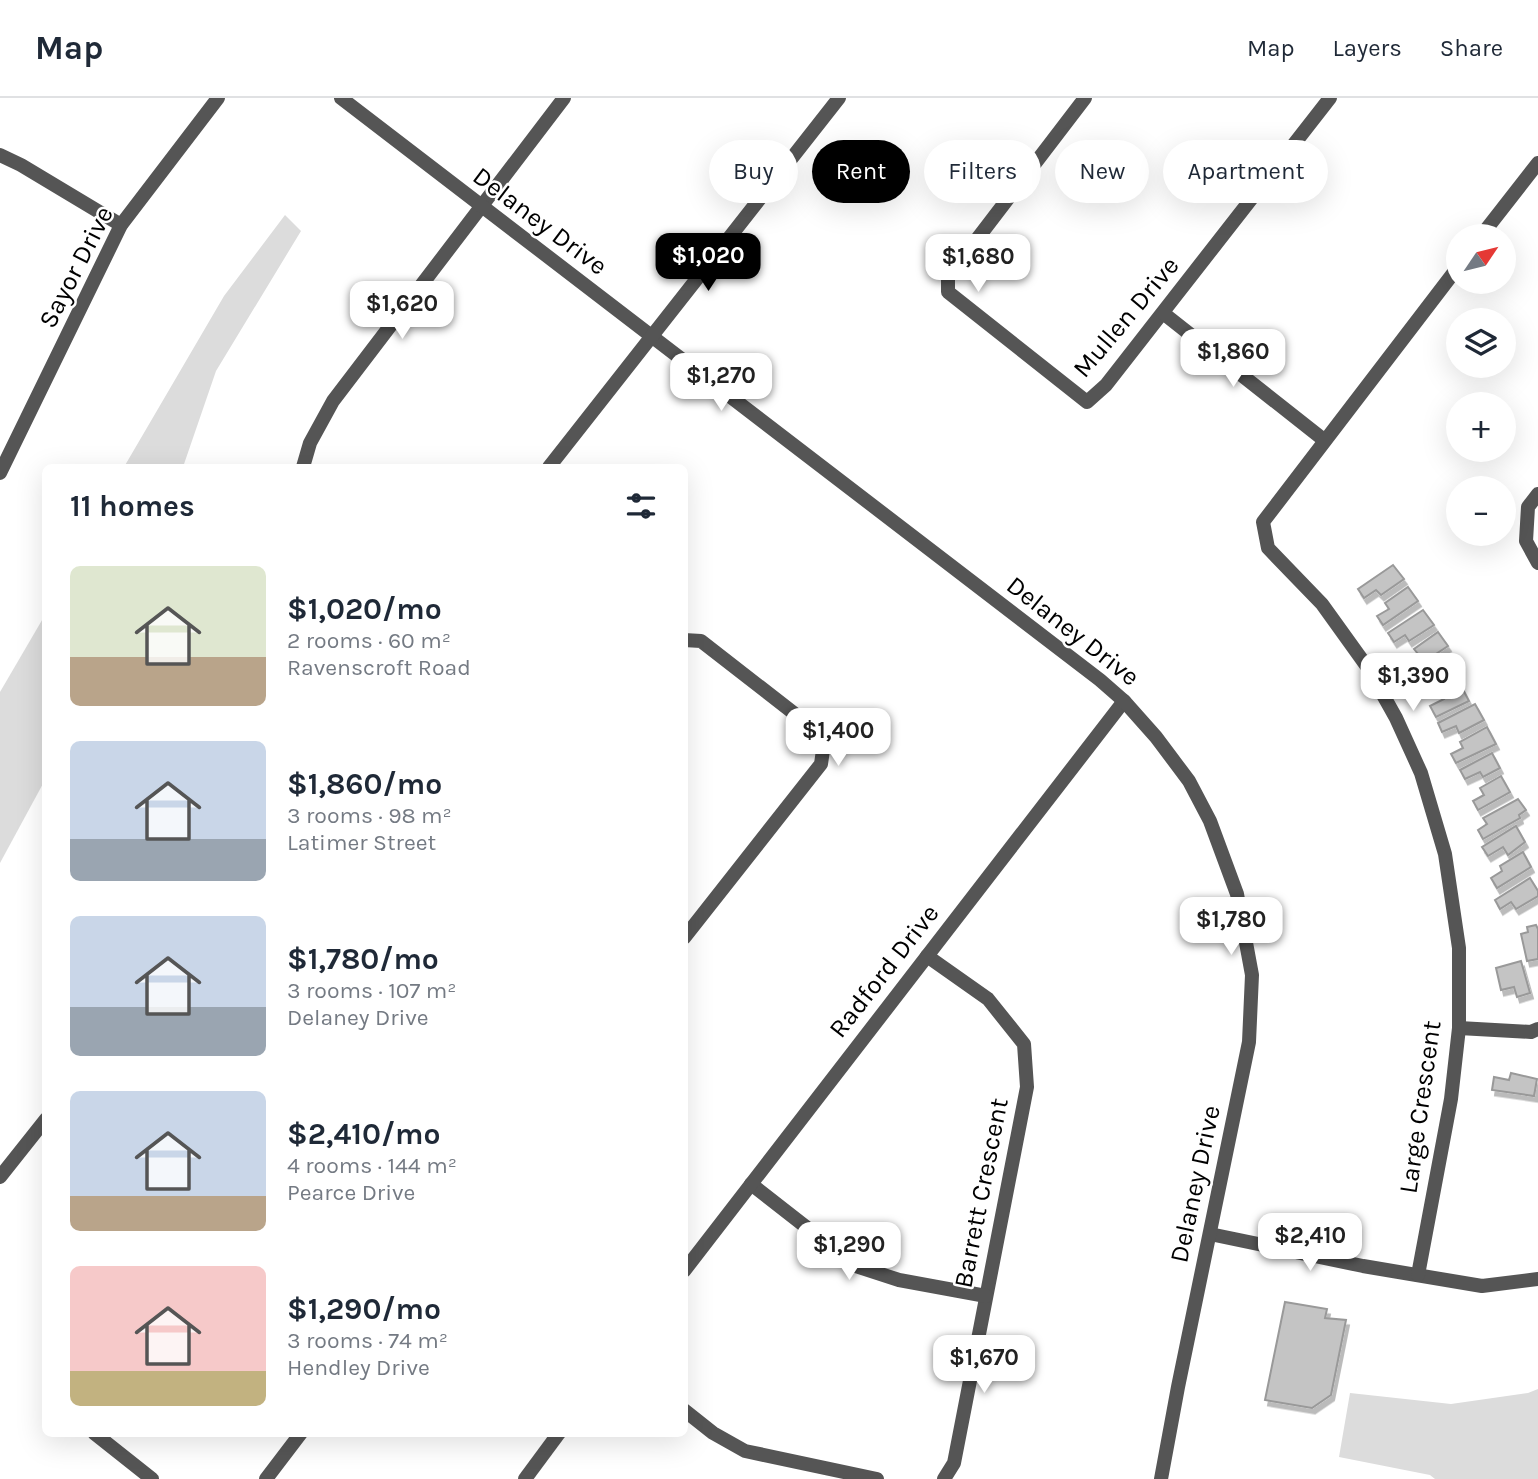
<!DOCTYPE html>
<meta charset="utf-8">
<style>
:root{--surface:#fff;--page:#f6f6f7;--text:#1f2937;--muted:#747a83;--line:#e0e1e3;--accent:#000}
body{margin:0;font-family:Karla,sans-serif;background:var(--page);color:var(--text);height:100vh;display:flex;flex-direction:column;font-size:26px;white-space:nowrap}
*{box-sizing:border-box;margin:0}
p{font-size:23px;color:var(--muted)}
.icon{flex:none;width:38px;height:38px;fill:none;stroke:currentColor;stroke-width:2;stroke-linecap:round;stroke-linejoin:round}
.map{position:relative;flex:1;overflow:hidden}
.sheet{position:absolute;left:42px;top:366px;width:646px;height:973px;display:flex;flex-direction:column;background:var(--surface);border-radius:10px;box-shadow:0 7px 28px #0002}
.sheet>*{flex:none}
.guide{position:absolute;left:709px;top:42px;width:665px;height:63px;display:flex;gap:14px}
.needle{width:46px;rotate:55deg}
.controls{position:absolute;left:1446px;top:126px;display:grid;gap:14px}
.controls a{display:grid;place-items:center;width:70px;height:70px;border-radius:50%;background:var(--surface);box-shadow:0 7px 28px #0002;font-size:35px}
.price{position:absolute;translate:-50% -60px;padding:0 16px;border-radius:14px;background:#fff;color:#222;font-size:23px;line-height:46px;filter:drop-shadow(0 2px 4px #0008)}
.price::after{content:'';position:absolute;left:50%;top:42px;width:21px;height:16px;margin-left:-10px;background:inherit;clip-path:polygon(0 0,100% 0,50% 100%)}
.price.active{background:var(--accent);color:#fff}
ul{padding:0;list-style:none}
li{display:flex;align-items:center;gap:21px;height:175px;padding:0 28px}
li span{display:grid;place-items:center;flex:none;width:196px;height:140px;border-radius:10px;color:#555}
li>.icon{margin-inline-start:auto}
span .icon{width:84px;height:84px;fill:#fffc;stroke-width:1}
li b{font-size:30px}
h2{display:flex;justify-content:space-between;align-items:center;height:84px;padding:0 28px;font-size:30px}
.tag{padding:0 24px;border-radius:32px;background:var(--surface);box-shadow:0 7px 28px #0002;font-size:24px;line-height:63px}
.tag.active{background:var(--accent);color:#fff}
header{display:flex;align-items:center;gap:42px;box-sizing:border-box;height:98px;padding:0 35px;background:var(--surface);border-bottom:2px solid var(--line)}
header strong{font-size:33px}
nav{display:flex;gap:38px;margin-inline-start:auto;font-size:24px}
.map>svg:first-child{display:block}
</style>
<header>
<strong>Map</strong>
<nav><a>Map</a><a>Layers</a><a>Share</a></nav>
</header>
<div class="map">
<svg width="1538" height="1381" viewBox="0 0 1538 1381">
<defs>
<filter id="shadow"><feDropShadow dx="3" dy="5.5" stdDeviation="0" flood-color="#0004"/></filter>
</defs>
<rect width="100%" height="100%" fill="#fff"/>
<g fill="#dcdcdc">
<path d="M 285,117 L 301,133 L 216,273 L 183,369 L 124,369 L 224,198 Z"/>
<path d="M 45,517 L 45,682 L 0,765 L 0,594 Z"/>
<path d="M 1538,1291 L 1538,1381 L 1435,1381 L 1430,1377 L 1339,1359 L 1350,1295 L 1451,1306 L 1528,1295 Z"/>
</g>
<g fill="#c4c4c4" stroke="#999" stroke-width="2" filter="url(#shadow)">
<path d="M 1393,467 L 1404,481 L 1381,497 L 1376,492 L 1364,500 L 1358,491 Z"/>
<path d="M 1408,489 L 1418,503 L 1383,527 L 1377,518 L 1389,511 L 1385,505 Z"/>
<path d="M 1423,512 L 1434,527 L 1409,543 L 1405,537 L 1394,544 L 1388,535 Z"/>
<path d="M 1438,534 L 1448,548 L 1413,571 L 1407,563 L 1418,556 L 1414,551 Z"/>
<path d="M 1451,558 L 1461,575 L 1437,588 L 1434,582 L 1419,589 L 1413,579 Z"/>
<path d="M 1459,584 L 1469,603 L 1436,619 L 1430,608 L 1444,601 L 1441,594 Z"/>
<path d="M 1475,606 L 1484,622 L 1459,635 L 1456,628 L 1442,634 L 1438,625 Z"/>
<path d="M 1487,629 L 1496,646 L 1456,665 L 1451,656 L 1463,650 L 1460,644 Z"/>
<path d="M 1492,655 L 1500,670 L 1483,679 L 1480,674 L 1465,681 L 1460,672 Z"/>
<path d="M 1501,678 L 1510,694 L 1478,712 L 1473,703 L 1484,697 L 1480,690 Z"/>
<path d="M 1518,701 L 1526,712 L 1519,717 L 1520,720 L 1483,741 L 1478,732 L 1487,726 L 1483,720 Z"/>
<path d="M 1516,728 L 1525,744 L 1508,757 L 1503,749 L 1488,758 L 1482,749 Z"/>
<path d="M 1523,754 L 1531,769 L 1497,790 L 1491,780 L 1502,773 L 1500,768 Z"/>
<path d="M 1530,780 L 1538,793 L 1538,798 L 1516,811 L 1511,804 L 1500,811 L 1495,802 Z"/>
<path d="M 1536,827 L 1538,831 L 1538,861 L 1527,863 L 1521,836 L 1528,834 L 1527,829 Z"/>
<path d="M 1521,863 L 1530,895 L 1517,899 L 1514,889 L 1501,892 L 1496,870 Z"/>
<path d="M 1511,975 L 1537,981 L 1534,998 L 1492,992 L 1494,979 L 1509,982 Z"/>
<path d="M 1285,1204 L 1327,1211 L 1325,1220 L 1346,1222 L 1331,1297 L 1312,1310 L 1265,1302 Z"/>
</g>
<g fill="none" stroke-linecap="round" stroke-linejoin="round">
<g stroke="#555" stroke-width="14">
<path d="M 1085,0 L 948,179 L 948,194 L 1087,304 L 1106,287 L 1330,0"/>
<path d="M 0,57 L 21,67 L 121,127"/>
<path d="M 1481,138 L 1538,65"/>
<path d="M 1163,215 L 1324,342"/>
<path d="M 303,369 L 310,345 L 333,303 L 564,0"/>
<path d="M 0,375 L 121,127 L 218,0"/>
<path d="M 1538,396 L 1528,409 L 1526,443 L 1538,465"/>
<path d="M 684,542 L 701,543 L 809,627 L 824,645 L 821,666 L 684,840"/>
<path d="M 927,858 L 988,901 L 1024,946 L 1027,989 L 954,1365 L 944,1381"/>
<path d="M 1459,930 L 1531,934 L 1538,931"/>
<path d="M 751,1086 L 856,1168 L 899,1182 L 986,1198"/>
<path d="M 1210,1136 L 1363,1168 L 1482,1188 L 1538,1181"/>
<path d="M 684,1173 L 1124,603"/>
<path d="M 1418,1177 L 1451,1001 L 1459,930 L 1459,850 L 1445,756 L 1421,675 L 1396,620 L 1368,570 L 1322,506 L 1268,450 L 1263,424 L 1458,169"/>
<path d="M 684,1312 L 713,1335 L 745,1353 L 877,1381"/>
<path d="M 94,1335 L 152,1381"/>
<path d="M 266,1381 L 301,1335"/>
<path d="M 525,1381 L 559,1335"/>
</g>
<g stroke="#555" stroke-width="14">
<path d="M 341,0 L 1100,582 L 1124,603 L 1156,639 L 1189,683 L 1210,723 L 1237,796 L 1252,877 L 1249,944 L 1178,1289 L 1161,1381"/>
<path d="M 549,369 L 839,0"/>
<path d="M 0,1079 L 46,1021"/>
</g>
</g>
<g text-anchor="middle" dominant-baseline="central" stroke-width="5" stroke-linejoin="round" paint-order="stroke">
<g font-size="26" fill="#000" stroke="#fff">
<text transform="translate(540 123) rotate(37)">Delaney Drive</text>
<text transform="translate(76 169) rotate(-63)">Sayor Drive</text>
<text transform="translate(1126 219) rotate(-50)">Mullen Drive</text>
<text transform="translate(1073 533) rotate(38)">Delaney Drive</text>
<text transform="translate(884 873) rotate(-52)">Radford Drive</text>
<text transform="translate(1420 1009) rotate(-82)">Large Crescent</text>
<text transform="translate(1195 1086) rotate(-78)">Delaney Drive</text>
<text transform="translate(981 1095) rotate(-79)">Barrett Crescent</text>
</g>
</g>
</svg>
<div class="controls">
<a><svg class="needle" viewBox="-14 -14 28 28"><path d="M0-13l5 13h-10z" fill="#e53935"/><path d="M0 13l5-13h-10z" fill="#747a83"/></svg></a>
<a><svg class="icon" aria-label="layers" viewBox="0 0 24 24"><path d="M12 4l9 5-9 5-9-5zM3 14l9 5 9-5"/></svg></a>
<a>+</a>
<a>−</a>
</div>
<b class="price active" style="left:708px;top:195px">$1,020</b>
<b class="price" style="left:978px;top:196px">$1,680</b>
<b class="price" style="left:402px;top:243px">$1,620</b>
<b class="price" style="left:1233px;top:291px">$1,860</b>
<b class="price" style="left:721px;top:315px">$1,270</b>
<b class="price" style="left:1413px;top:615px">$1,390</b>
<b class="price" style="left:838px;top:670px">$1,400</b>
<b class="price" style="left:1231px;top:859px">$1,780</b>
<b class="price" style="left:1310px;top:1175px">$2,410</b>
<b class="price" style="left:849px;top:1184px">$1,290</b>
<b class="price" style="left:984px;top:1297px">$1,670</b>
<div class="guide">
<a class="tag">Buy</a>
<a class="tag active">Rent</a>
<a class="tag">Filters</a>
<a class="tag">New</a>
<a class="tag">Apartment</a>
</div>
<section class="sheet">
<h2>11 homes<svg class="icon" aria-label="filters" viewBox="0 0 24 24"><path d="M4 7h16M4 17h16"/><circle cx="9" cy="7" r="2"/><circle cx="15" cy="17" r="2"/></svg></h2>
<ul>
<li><span style="background:linear-gradient(#dfe7d0 65%,#b9a48a 0)"><svg class="icon" aria-label="home" viewBox="0 0 24 24"><path d="M3 11l9-7 9 7M6 9v11h12V9"/></svg></span><div><b>$1,020/mo</b><p>2 rooms · 60 m²</p><p>Ravenscroft Road</p></div></li>
<li><span style="background:linear-gradient(#c9d6e8 70%,#9aa5b1 0)"><svg class="icon" aria-label="home" viewBox="0 0 24 24"><path d="M3 11l9-7 9 7M6 9v11h12V9"/></svg></span><div><b>$1,860/mo</b><p>3 rooms · 98 m²</p><p>Latimer Street</p></div></li>
<li><span style="background:linear-gradient(#c9d6e8 65%,#9aa5b1 0)"><svg class="icon" aria-label="home" viewBox="0 0 24 24"><path d="M3 11l9-7 9 7M6 9v11h12V9"/></svg></span><div><b>$1,780/mo</b><p>3 rooms · 107 m²</p><p>Delaney Drive</p></div></li>
<li><span style="background:linear-gradient(#c9d6e8 75%,#b9a48a 0)"><svg class="icon" aria-label="home" viewBox="0 0 24 24"><path d="M3 11l9-7 9 7M6 9v11h12V9"/></svg></span><div><b>$2,410/mo</b><p>4 rooms · 144 m²</p><p>Pearce Drive</p></div></li>
<li><span style="background:linear-gradient(#f6c9c9 75%,#c2b280 0)"><svg class="icon" aria-label="home" viewBox="0 0 24 24"><path d="M3 11l9-7 9 7M6 9v11h12V9"/></svg></span><div><b>$1,290/mo</b><p>3 rooms · 74 m²</p><p>Hendley Drive</p></div></li>
</ul>
</section>
</div>
